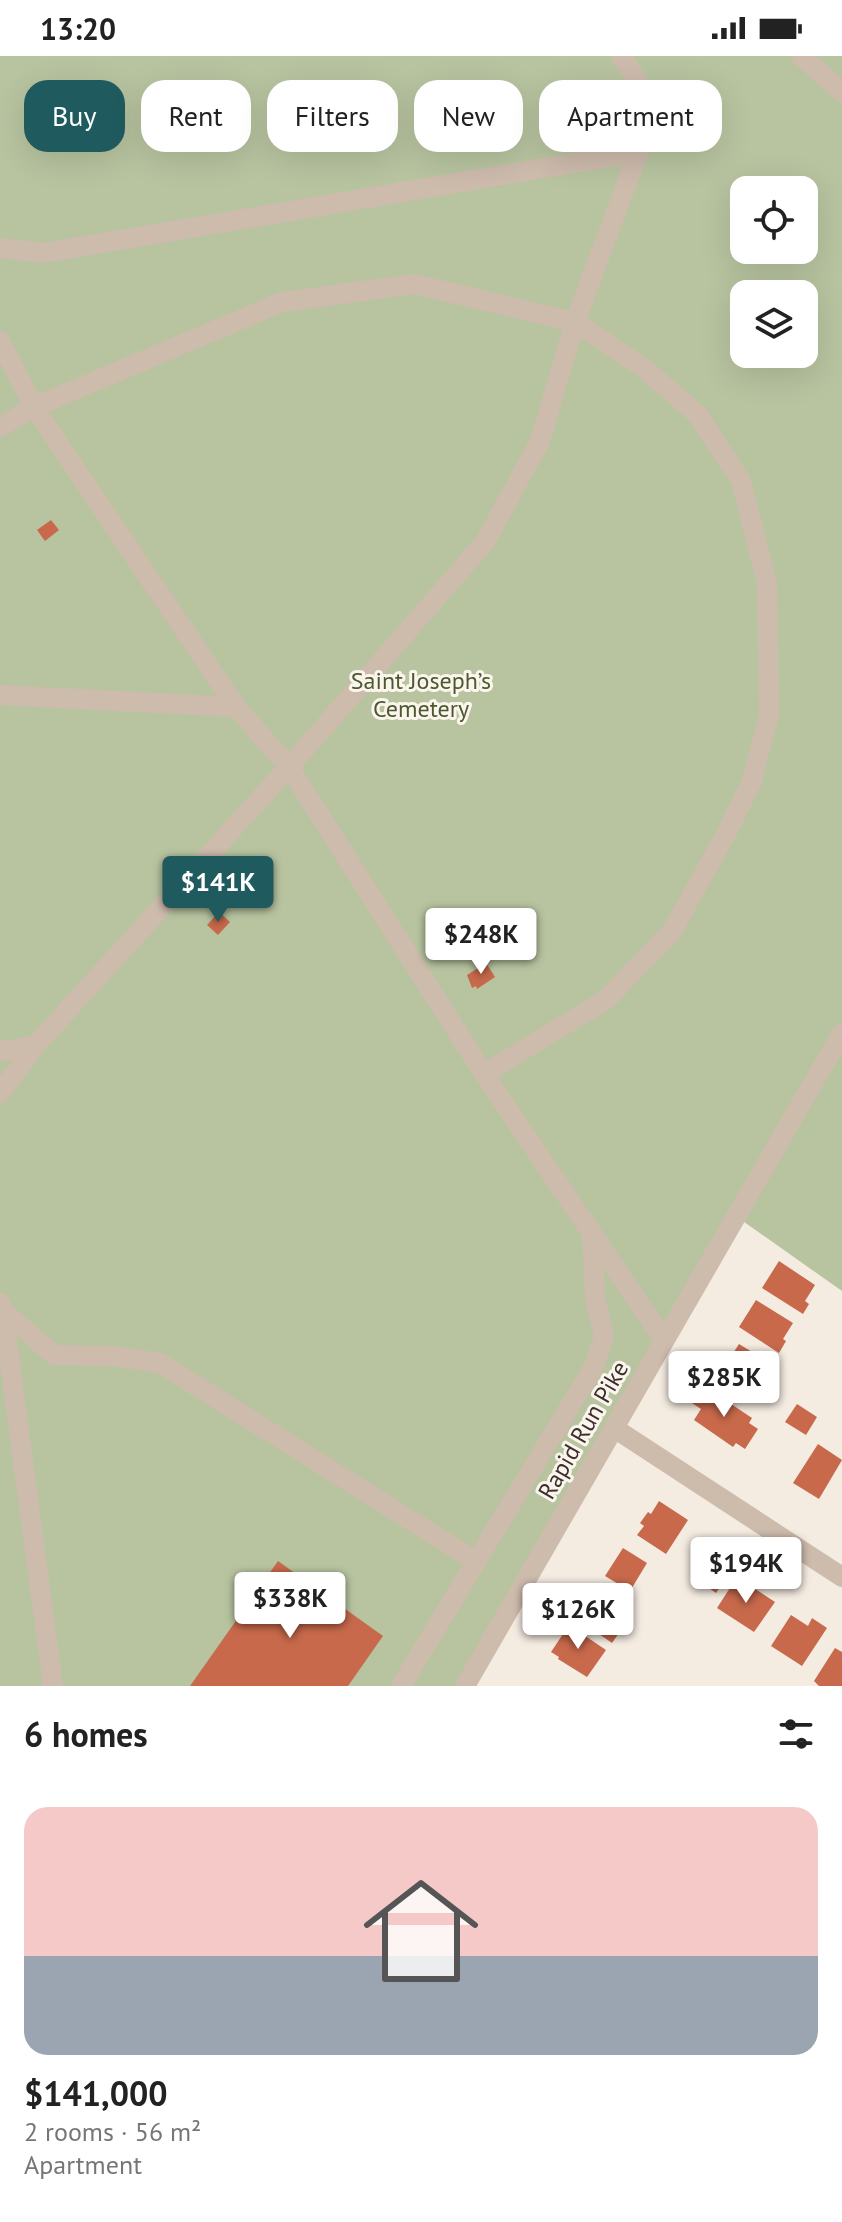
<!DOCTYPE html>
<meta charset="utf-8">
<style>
:root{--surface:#fff;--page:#f6f6f6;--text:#222;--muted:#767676;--line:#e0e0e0;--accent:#1f5a5e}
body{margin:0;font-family:"PT Sans",sans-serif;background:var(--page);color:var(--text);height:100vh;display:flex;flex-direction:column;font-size:30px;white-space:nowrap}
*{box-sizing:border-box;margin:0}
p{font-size:26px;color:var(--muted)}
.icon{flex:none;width:44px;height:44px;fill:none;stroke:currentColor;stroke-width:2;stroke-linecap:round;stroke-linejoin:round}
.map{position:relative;height:1630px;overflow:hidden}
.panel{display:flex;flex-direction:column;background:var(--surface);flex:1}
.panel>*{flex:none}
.banner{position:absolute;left:24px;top:24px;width:794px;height:72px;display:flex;gap:16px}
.buttons{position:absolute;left:730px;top:120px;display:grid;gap:16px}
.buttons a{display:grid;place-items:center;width:88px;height:88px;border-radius:16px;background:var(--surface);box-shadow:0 8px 32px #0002;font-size:40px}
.price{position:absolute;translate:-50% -68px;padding:0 18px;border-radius:8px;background:#fff;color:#222;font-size:26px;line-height:52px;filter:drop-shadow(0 2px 4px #0008)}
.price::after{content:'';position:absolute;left:50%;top:48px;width:24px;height:18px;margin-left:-12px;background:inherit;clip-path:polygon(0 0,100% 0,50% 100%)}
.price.current{background:var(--accent);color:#fff}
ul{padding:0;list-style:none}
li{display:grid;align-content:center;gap:16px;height:424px;padding:0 24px}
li+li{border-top:2px solid var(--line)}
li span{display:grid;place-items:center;height:248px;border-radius:24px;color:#555}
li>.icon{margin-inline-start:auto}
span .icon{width:144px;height:144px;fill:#fffc;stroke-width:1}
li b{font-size:34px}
h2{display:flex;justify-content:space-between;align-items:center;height:96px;padding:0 24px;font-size:34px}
.chip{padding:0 28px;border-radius:24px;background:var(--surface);box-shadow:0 8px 32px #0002;font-size:28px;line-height:72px}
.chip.current{background:var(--accent);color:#fff}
.status{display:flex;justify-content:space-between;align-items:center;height:56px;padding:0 40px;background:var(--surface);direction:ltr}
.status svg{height:22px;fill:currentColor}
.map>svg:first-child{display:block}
</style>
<div class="status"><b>13:20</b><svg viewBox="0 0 49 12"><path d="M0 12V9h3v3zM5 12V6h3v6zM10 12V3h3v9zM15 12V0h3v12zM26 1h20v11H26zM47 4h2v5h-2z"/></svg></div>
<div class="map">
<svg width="842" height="1630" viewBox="0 0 842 1630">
<rect width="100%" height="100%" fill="#f4ebe1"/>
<path fill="#b8c4a0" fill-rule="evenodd" d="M 0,0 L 842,0 L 842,1235 L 737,1161 L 465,1630 L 0,1630 ZM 744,134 L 804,134 L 804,194 L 744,194 ZM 744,238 L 804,238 L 804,298 L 744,298 Z"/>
<g fill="#c8694b">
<path d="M 51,464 L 59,474 L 45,485 L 37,474 Z"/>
<path d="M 219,856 L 230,866 L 218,879 L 207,869 Z"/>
<path d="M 486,907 L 495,921 L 477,933 L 476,930 L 472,932 L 467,919 Z"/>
<path d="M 779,1205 L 815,1229 L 805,1245 L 809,1248 L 803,1258 L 762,1232 Z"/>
<path d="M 756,1244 L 793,1267 L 783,1283 L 786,1285 L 779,1297 L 739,1271 Z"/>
<path d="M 739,1288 L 770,1307 L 752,1336 L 716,1314 L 723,1302 L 728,1305 Z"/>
<path d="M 704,1330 L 752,1362 L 749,1367 L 758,1373 L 745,1393 L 736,1387 L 733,1391 L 694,1364 L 701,1353 L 692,1347 Z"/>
<path d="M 797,1348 L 817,1361 L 806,1379 L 785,1366 Z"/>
<path d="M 818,1388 L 842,1404 L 819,1443 L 793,1427 Z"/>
<path d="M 659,1445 L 688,1464 L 666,1498 L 637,1479 L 644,1470 L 640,1467 L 648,1456 L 651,1458 Z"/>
<path d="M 623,1492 L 647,1507 L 630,1535 L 605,1520 Z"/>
<path d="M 278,1505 L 383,1580 L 348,1630 L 190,1630 Z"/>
<path d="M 709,1519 L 722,1528 L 716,1537 L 703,1528 Z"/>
<path d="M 737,1521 L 775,1546 L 754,1576 L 717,1552 Z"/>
<path d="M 594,1532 L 632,1558 L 612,1587 L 579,1564 L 589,1549 L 584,1546 Z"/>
<path d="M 791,1559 L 808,1570 L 812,1562 L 827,1572 L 802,1610 L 771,1590 Z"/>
<path d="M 569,1569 L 606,1594 L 587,1621 L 558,1603 L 559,1601 L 551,1596 Z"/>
<path d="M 835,1592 L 842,1596 L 842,1630 L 819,1630 L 814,1625 Z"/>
</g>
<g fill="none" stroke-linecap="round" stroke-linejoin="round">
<g stroke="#cdbbac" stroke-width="20">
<path d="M 801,0 L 842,36"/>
<path d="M 0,192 L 43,197 L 639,96"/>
<path d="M 0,285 L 34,351 L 236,651 L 289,711 L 484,1018 L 664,1284"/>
<path d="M 0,371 L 34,351 L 282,246 L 414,228 L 575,266 L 644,312 L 698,359 L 741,425 L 767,527 L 769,659 L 751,727 L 726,778 L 672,875 L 607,943 L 484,1018"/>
<path d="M 0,639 L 236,651"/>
<path d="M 0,995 L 35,990"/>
<path d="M 0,1037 L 35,990 L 289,711 L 485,486 L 540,385 L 575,266 L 648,70 C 645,40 639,25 621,0"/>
<path d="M 0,1247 L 3,1255 L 54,1299 L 113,1300 L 160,1307 L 477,1506"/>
<path d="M 3,1255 L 53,1630"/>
<path d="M 614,1372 L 842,1521"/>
<path d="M 401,1630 L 593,1312 L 604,1281 L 595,1241 L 592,1178"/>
<path d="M 465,1630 L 842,977"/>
</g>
</g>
<g text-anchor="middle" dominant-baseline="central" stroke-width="6" stroke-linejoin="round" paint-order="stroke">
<g font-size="24" fill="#4a5a2e" stroke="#fbf5ee">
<text x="421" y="624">Saint Joseph’s<tspan x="421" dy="28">Cemetery</tspan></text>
</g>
<g font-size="24" fill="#3b302b" stroke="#fbf5ee">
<text transform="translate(583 1374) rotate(-60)">Rapid Run Pike</text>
</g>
</g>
</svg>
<div class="buttons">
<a><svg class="icon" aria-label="locate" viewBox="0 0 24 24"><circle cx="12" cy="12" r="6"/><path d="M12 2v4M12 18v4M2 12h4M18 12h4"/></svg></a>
<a><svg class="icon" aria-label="layers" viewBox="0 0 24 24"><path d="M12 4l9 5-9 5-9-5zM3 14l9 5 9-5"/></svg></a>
</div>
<b class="price current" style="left:218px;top:868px">$141K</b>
<b class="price" style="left:481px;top:920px">$248K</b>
<b class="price" style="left:724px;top:1363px">$285K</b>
<b class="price" style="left:746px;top:1549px">$194K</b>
<b class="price" style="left:290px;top:1584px">$338K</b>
<b class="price" style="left:578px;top:1595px">$126K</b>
<div class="banner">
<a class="chip current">Buy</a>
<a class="chip">Rent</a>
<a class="chip">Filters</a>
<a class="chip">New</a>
<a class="chip">Apartment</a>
</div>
</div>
<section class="panel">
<h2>6 homes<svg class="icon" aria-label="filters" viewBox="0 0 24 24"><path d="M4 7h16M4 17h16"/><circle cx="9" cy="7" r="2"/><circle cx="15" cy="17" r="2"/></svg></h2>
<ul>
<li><span style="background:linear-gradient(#f6c9c9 60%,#9aa5b1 0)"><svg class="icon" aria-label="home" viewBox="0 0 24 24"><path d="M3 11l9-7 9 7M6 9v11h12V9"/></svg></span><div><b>$141,000</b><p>2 rooms · 56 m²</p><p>Apartment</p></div></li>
</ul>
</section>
